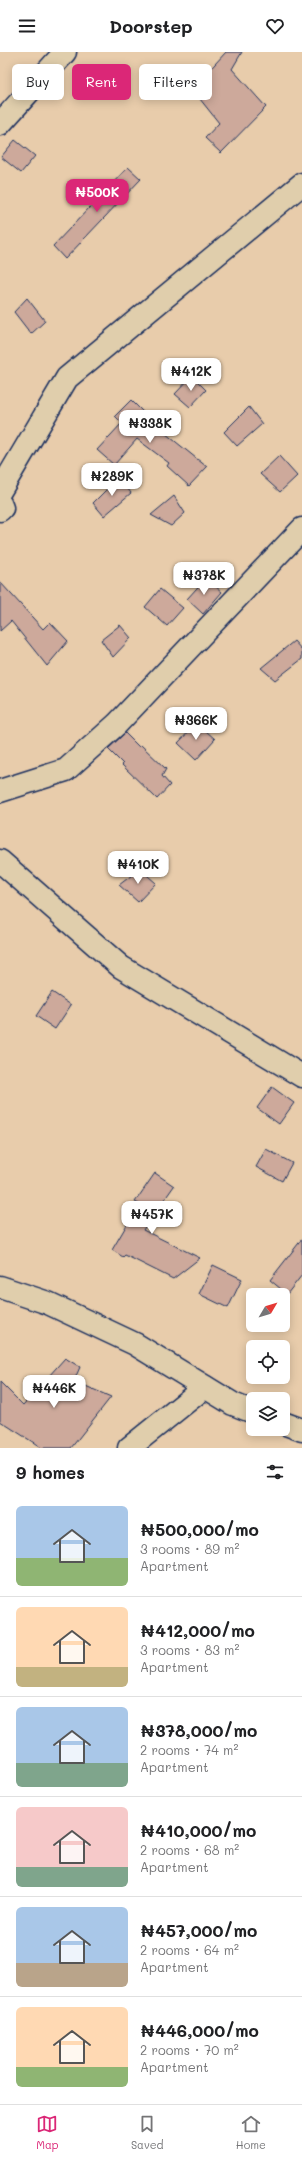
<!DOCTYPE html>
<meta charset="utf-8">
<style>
:root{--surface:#fff;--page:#f6f6f6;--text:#202124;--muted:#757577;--line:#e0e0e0;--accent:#db2777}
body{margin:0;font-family:Mali,sans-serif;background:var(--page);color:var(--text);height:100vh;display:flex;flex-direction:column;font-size:15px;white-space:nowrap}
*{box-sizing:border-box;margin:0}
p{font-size:13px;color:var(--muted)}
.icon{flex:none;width:22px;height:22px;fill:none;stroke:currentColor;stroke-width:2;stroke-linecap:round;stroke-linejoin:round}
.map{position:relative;height:1396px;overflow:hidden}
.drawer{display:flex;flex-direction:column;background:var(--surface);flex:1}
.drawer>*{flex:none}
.top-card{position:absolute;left:12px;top:12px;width:278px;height:36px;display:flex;gap:8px}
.needle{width:26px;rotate:52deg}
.buttons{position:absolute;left:246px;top:1236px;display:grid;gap:8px}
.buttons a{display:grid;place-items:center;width:44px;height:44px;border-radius:6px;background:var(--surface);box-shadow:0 2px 10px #0003;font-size:20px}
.price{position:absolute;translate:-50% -34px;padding:0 9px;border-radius:8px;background:#fff;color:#222;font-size:13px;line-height:26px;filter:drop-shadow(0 1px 2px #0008)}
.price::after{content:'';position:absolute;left:50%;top:24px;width:12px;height:9px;margin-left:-6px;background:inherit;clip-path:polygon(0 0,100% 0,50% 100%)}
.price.active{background:var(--accent);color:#fff}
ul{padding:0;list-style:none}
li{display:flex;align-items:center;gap:12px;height:100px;padding:0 16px}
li+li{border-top:1px solid var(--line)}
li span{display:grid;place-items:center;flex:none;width:112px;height:80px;border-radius:6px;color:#555}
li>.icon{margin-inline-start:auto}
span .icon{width:48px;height:48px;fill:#fffc;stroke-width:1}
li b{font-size:17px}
h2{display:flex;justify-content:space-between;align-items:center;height:48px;padding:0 16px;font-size:17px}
.pill{padding:0 14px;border-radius:6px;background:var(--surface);box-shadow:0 2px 10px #0003;font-size:14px;line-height:36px}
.pill.active{background:var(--accent);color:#fff}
header{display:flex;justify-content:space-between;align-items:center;height:52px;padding:0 16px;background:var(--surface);font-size:18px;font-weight:700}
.tab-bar{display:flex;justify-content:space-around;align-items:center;height:56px;border-top:1px solid var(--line);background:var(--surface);font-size:11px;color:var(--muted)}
.tab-bar a{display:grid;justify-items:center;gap:2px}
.tab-bar .active{color:var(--accent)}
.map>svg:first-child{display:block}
</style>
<header><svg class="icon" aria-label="menu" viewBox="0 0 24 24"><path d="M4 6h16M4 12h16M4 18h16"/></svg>Doorstep<svg class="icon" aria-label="heart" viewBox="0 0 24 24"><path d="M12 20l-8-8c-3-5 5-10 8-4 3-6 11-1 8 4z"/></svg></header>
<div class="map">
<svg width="302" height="1396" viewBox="0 0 302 1396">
<rect width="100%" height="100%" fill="#e8ccab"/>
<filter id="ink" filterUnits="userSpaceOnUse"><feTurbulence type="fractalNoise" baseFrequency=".025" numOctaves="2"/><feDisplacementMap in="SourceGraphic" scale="8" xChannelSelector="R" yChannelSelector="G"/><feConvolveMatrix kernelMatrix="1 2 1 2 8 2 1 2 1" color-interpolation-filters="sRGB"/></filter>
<g filter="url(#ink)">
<g fill="#cda99b" stroke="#1b2f5e">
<path d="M 226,0 L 242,0 L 232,17 L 266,55 L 221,101 L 205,86 L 219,71 L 192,37 Z"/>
<path d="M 15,88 L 35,104 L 21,121 L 1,105 Z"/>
<path d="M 128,115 L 141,127 L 65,207 L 53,194 Z"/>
<path d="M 27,246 L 45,269 L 31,282 L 14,260 Z"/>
<path d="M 192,324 L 206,338 L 190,355 L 175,342 Z"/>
<path d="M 131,348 L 160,377 L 207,415 L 189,434 L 167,414 L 169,411 L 137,387 L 114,413 L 97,398 L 122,371 L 115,364 Z"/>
<path d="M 249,355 L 262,372 L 237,394 L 224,380 Z"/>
<path d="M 279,404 L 297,424 L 280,440 L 260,422 Z"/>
<path d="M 119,425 L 131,441 L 104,464 L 93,451 Z"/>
<path d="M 174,444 L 185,461 L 171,474 L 151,463 Z"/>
<path d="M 206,526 L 222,540 L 203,562 L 187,547 Z"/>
<path d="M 0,530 L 43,577 L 50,570 L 68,589 L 47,614 L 11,569 L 0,579 Z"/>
<path d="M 160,537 L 183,556 L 167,574 L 145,555 Z"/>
<path d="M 120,573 L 131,586 L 113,605 L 101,588 Z"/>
<path d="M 294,589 L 302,598 L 302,607 L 275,628 L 261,616 Z"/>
<path d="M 197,671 L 215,687 L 196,708 L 178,691 Z"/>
<path d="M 125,681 L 139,695 L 141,693 L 166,717 L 162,724 L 170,733 L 157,747 L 122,713 L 123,712 L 108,697 Z"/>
<path d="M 140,817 L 156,831 L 138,850 L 119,833 Z"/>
<path d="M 52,940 L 71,953 L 55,977 L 36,964 Z"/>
<path d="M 272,1035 L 294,1051 L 279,1072 L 257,1056 Z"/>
<path d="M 266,1097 L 292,1111 L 282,1129 L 256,1115 Z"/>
<path d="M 155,1121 L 174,1134 L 143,1178 L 200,1206 L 173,1227 L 125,1203 L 123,1205 L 112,1198 L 139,1152 L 135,1150 Z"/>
<path d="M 302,1187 L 302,1223 L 287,1242 L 270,1228 Z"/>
<path d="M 213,1213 L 242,1227 L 228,1256 L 199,1242 Z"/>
<path d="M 65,1306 L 80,1315 L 74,1329 L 111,1345 L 71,1396 L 42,1396 L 0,1369 L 0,1330 L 23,1353 Z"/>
</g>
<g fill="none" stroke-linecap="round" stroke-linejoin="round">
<g stroke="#1b2f5e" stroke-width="25">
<g id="minor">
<path d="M 0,72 L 65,0"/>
<path d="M 0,439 L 67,326 L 302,132"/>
<path d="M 0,451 L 2,456 L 0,458"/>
<path d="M 0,739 L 66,718 L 117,672 L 302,477"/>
<path d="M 0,809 L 121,915 L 302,1024"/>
<path d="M 0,1235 L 48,1251 L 135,1292 L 233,1352 L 253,1360"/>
<path d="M 283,1371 L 302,1378"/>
<path d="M 129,1396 L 205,1335"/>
</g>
</g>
<use href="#minor" stroke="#e0ceac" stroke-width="22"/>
</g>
</g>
</svg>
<div class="buttons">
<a><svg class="needle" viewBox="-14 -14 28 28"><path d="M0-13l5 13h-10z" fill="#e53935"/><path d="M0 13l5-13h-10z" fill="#757577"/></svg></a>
<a><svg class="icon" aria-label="locate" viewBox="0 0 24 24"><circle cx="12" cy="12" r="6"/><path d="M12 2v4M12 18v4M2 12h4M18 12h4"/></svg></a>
<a><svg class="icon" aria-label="layers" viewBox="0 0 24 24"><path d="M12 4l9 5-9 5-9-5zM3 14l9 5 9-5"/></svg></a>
</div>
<b class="price active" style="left:97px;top:161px">₦500K</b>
<b class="price" style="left:191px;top:340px">₦412K</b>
<b class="price" style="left:150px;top:392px">₦338K</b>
<b class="price" style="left:112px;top:445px">₦289K</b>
<b class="price" style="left:204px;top:544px">₦378K</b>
<b class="price" style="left:196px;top:689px">₦366K</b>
<b class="price" style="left:138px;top:833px">₦410K</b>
<b class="price" style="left:152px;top:1183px">₦457K</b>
<b class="price" style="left:54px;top:1357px">₦446K</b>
<div class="top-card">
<a class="pill">Buy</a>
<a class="pill active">Rent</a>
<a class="pill">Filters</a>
</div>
</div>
<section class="drawer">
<h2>9 homes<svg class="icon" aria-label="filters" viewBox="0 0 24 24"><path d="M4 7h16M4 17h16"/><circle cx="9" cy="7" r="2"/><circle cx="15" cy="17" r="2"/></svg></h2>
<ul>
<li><span style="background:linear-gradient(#a9c7e8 65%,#8fb573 0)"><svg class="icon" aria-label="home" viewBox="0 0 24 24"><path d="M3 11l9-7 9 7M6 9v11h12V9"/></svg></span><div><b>₦500,000/mo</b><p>3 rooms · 89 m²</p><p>Apartment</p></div></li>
<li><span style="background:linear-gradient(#ffd9b3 75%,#c2b280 0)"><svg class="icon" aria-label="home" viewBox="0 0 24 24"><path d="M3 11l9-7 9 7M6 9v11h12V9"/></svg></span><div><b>₦412,000/mo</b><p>3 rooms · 83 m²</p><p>Apartment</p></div></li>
<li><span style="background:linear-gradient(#a9c7e8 70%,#7fa58c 0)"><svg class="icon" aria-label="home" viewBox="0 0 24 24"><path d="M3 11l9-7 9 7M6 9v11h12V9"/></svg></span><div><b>₦378,000/mo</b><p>2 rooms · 74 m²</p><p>Apartment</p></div></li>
<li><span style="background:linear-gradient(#f6c9c9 75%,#7fa58c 0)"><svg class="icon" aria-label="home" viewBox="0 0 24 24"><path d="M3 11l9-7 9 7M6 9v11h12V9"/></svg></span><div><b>₦410,000/mo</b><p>2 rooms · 68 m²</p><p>Apartment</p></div></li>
<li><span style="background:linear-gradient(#a9c7e8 70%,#b9a48a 0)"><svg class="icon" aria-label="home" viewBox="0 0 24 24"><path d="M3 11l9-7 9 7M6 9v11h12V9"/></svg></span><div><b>₦457,000/mo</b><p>2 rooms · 64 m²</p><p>Apartment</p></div></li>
<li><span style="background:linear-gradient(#ffd9b3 75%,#8fb573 0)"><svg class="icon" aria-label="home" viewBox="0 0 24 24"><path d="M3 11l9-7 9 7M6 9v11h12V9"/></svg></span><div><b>₦446,000/mo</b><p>2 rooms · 70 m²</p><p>Apartment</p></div></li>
</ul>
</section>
<nav class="tab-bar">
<a class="active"><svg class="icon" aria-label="map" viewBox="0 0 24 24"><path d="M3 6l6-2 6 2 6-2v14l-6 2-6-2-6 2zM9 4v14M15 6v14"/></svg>Map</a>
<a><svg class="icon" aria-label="saved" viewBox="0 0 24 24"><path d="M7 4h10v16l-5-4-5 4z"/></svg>Saved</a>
<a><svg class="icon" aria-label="home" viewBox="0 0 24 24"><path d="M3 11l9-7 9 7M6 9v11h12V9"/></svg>Home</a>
</nav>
